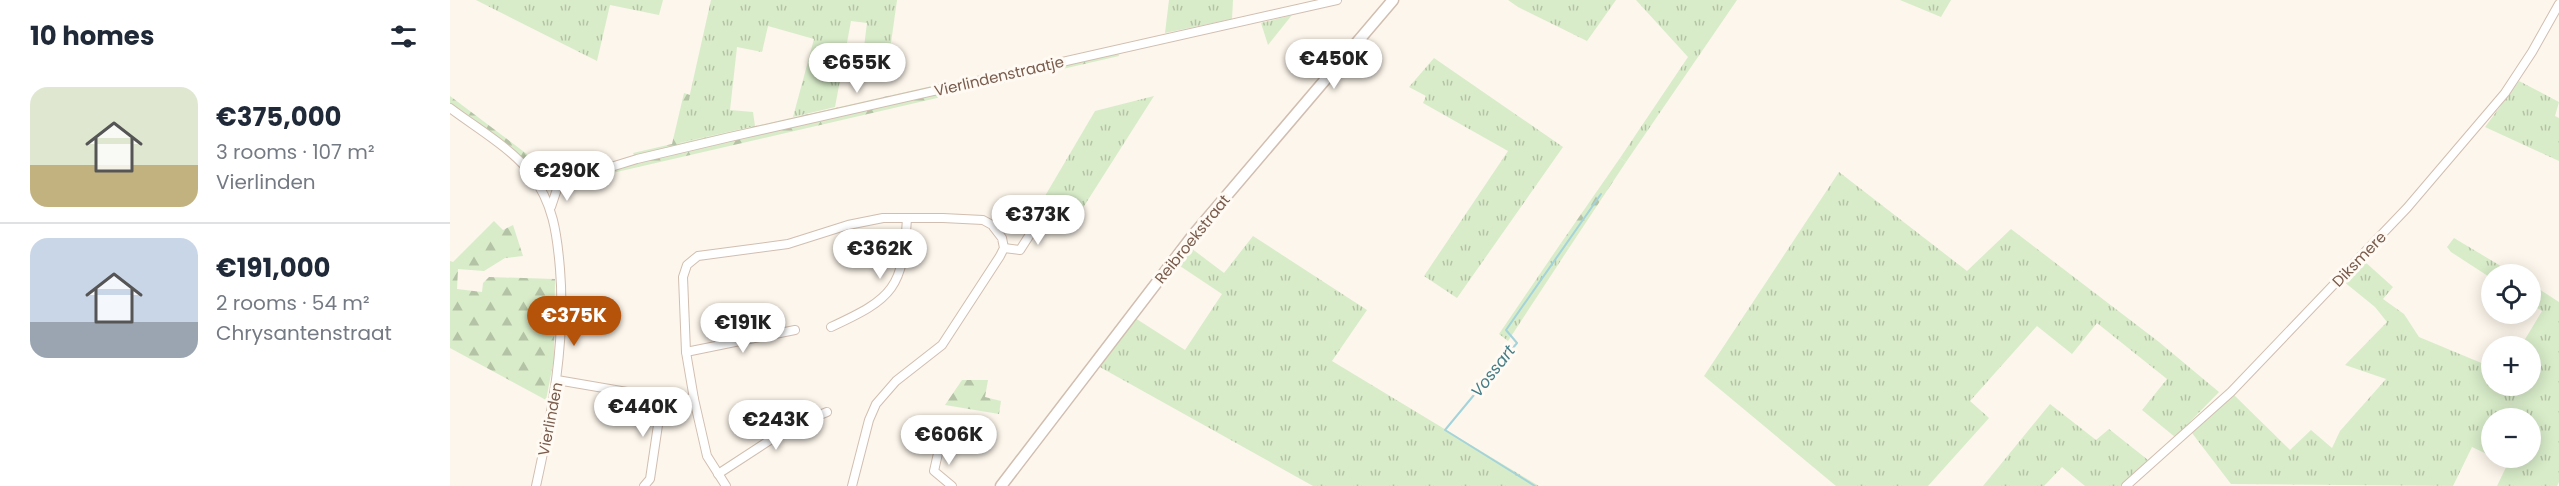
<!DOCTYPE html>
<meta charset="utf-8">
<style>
:root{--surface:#fff;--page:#f2f2f3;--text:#1f2937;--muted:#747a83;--line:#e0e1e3;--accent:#b45309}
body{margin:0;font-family:Poppins,sans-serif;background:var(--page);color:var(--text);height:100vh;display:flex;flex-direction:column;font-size:22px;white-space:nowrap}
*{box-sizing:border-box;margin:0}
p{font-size:20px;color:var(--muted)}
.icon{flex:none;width:33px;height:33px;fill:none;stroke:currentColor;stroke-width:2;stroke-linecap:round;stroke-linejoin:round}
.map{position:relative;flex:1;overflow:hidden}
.drawer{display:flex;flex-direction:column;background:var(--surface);width:450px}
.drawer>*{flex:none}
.fabs{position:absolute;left:2031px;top:264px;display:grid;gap:12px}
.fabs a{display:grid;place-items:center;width:60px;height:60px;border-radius:50%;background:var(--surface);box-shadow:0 3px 15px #0003;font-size:30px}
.price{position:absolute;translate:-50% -51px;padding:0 14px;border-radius:21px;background:#fff;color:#222;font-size:20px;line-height:39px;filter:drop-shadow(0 2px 3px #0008)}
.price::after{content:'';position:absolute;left:50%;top:36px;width:18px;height:14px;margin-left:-9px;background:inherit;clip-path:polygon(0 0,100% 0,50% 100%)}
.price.active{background:var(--accent);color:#fff}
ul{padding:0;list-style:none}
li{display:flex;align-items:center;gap:18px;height:150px;padding:0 30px}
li+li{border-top:2px solid var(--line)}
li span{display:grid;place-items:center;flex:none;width:168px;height:120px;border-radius:18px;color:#555}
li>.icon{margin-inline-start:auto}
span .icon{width:72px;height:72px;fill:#fffc;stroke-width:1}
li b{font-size:26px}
h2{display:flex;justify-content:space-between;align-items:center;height:72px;padding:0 30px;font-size:26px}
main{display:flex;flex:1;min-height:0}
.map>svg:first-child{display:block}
</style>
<main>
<section class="drawer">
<h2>10 homes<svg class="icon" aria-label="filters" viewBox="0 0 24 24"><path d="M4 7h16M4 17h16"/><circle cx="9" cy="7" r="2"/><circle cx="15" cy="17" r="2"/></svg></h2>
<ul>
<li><span style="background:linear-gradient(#dfe7d0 65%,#c2b280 0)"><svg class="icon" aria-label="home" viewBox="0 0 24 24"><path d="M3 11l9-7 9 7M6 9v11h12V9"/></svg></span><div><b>€375,000</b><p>3 rooms · 107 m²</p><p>Vierlinden</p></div></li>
<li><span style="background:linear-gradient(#c9d6e8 70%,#9aa5b1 0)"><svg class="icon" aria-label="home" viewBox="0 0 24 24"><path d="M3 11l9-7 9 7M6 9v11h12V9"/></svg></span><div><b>€191,000</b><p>2 rooms · 54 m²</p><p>Chrysantenstraat</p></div></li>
</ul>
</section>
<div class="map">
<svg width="2109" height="486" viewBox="0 0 2109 486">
<defs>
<pattern id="grass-tufts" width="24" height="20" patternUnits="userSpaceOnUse" patternTransform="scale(1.5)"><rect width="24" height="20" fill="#d8ecc9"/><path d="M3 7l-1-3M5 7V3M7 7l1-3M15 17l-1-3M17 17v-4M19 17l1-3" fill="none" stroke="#b4c2a5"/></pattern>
<pattern id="forest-firs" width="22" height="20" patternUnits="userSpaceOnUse" patternTransform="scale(1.5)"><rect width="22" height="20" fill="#d8ecc9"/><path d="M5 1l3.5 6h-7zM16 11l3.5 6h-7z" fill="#b4c2a5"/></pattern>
</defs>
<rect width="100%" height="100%" fill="#fdf6ec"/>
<g fill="url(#grass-tufts)">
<path d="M 26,0 L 213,0 L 209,15 L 160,5 L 147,61 Z"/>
<path d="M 261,0 L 447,0 L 440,50 L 414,47 L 417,23 L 401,21 L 385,107 L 343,117 L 364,39 L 318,26 L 312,52 L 287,47 L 280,110 L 303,112 L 305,126 L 229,143 Z"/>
<path d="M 719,0 L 783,0 L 782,19 L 715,33 Z"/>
<path d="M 1058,0 L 1166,0 L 1137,41 L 1068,7 Z"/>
<path d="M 1186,0 L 1287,0 L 1176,162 L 1170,158 L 1238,57 Z"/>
<path d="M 1450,0 L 1501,0 L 1491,17 Z"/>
<path d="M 842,15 L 818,45 L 811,23 Z"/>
<path d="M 984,58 L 1113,147 L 1007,298 L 974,276 L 1058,151 L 973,103 L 976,96 L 959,87 Z"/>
<path d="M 2069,81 L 2109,102 L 2105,116 L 2109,118 L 2109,161 L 2035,127 Z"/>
<path d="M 704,96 L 629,214 L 595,196 L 645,111 Z"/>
<path d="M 1389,172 L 1517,271 L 1561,229 L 1709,342 L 1769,392 L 1725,437 L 1692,410 L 1717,379 L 1647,323 L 1622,354 L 1587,326 L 1520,401 L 1539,418 L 1478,486 L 1386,486 L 1254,376 Z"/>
<path d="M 803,236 L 917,310 L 882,361 L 1089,486 L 863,486 L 648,366 L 685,318 L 735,350 L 772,294 L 727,264 L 741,248 L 774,273 Z"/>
<path d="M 2004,238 L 2064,274 L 2042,274 L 2041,278 L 2001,252 L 1997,247 Z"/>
<path d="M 1111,243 L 1119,248 L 1058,341 L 1049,334 Z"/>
<path d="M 1914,261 L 1943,287 L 1933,299 L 1954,314 L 1969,337 L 2041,367 L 2042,386 L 2080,386 L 2080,346 L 2071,346 L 2092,311 L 2081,304 L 2081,284 L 2109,302 L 2109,482 L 2107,486 L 2047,486 L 2058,463 L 2045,458 L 2080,458 L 2080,418 L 2042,418 L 2041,456 L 2022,447 L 2003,486 L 1781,484 L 1742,433 L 1784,395 L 1840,450 L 1861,430 L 1882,448 L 1890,431 L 1936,379 L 1895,365 L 1937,322 L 1925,307 L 1893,281 Z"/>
<path d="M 1600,404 L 1646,440 L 1659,429 L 1698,460 L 1671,486 L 1635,486 L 1612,467 L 1594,486 L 1533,486 Z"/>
</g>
<g fill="url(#forest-firs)">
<path d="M 668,52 L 669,56 L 145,177 L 123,183 L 109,193 L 112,185 L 187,161 L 183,153 L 222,144 L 234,93 L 240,95 L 230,143 L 588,62 L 590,70 Z"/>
<path d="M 0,96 L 98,170 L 110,173 L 150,162 L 150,167 C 124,175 113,181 87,171 L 0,104 Z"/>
<path d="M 1170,158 L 1176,162 L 1119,248 L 1111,243 Z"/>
<path d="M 44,221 L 53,230 L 63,225 L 73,256 L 55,258 L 34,271 L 8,269 L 7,289 L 32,292 L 33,283 L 39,277 L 105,279 L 104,359 L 96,400 L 0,348 L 0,261 L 3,262 Z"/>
<path d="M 512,380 L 538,380 L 535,397 L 551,401 L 549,414 L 495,405 Z"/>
</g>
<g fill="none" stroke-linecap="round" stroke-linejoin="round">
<path stroke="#a5d3da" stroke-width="2" d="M 1085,486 L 995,430 L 1067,343 L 1056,330 L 1151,194"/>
<g stroke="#d1beb0" stroke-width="10">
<g id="minor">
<path d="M 0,108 C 25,127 63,149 81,174 C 103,203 107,233 110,269 C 116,343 102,413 86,486"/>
<path d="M 79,171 L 102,178 L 109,183"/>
<path d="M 109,183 L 187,159 L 280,137 L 887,0"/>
<path d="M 101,207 L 109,183"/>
<path d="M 554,248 L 570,250 L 586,225 L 589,227 L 605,205"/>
<path d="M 381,327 C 444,298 453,288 457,218"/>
<path d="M 236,352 L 345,330"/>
<path d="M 107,380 L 212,398 L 244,399"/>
<path d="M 489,449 L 484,471 L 502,486"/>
<path d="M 268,474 L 340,427 L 377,412"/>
<path d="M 194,486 L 200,479 L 212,398"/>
<path d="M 276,486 L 257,456 L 244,399 L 236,352 L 233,277 L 237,265 L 248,256 L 338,244 L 398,225 L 433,218 L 493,218 L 533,220 L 542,225 L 552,238 L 554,248 L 550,256 L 492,345 L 446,381 L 426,404 L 419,420 L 402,486"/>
<path d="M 1676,486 L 1781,392 L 1957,208 L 2055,93 L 2082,52 L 2109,4"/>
</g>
</g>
<g stroke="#d1beb0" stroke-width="13">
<path id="tertiary" d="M 551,486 L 744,234 L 943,0"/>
</g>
<use href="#minor" stroke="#fff" stroke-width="8"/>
<use href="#tertiary" stroke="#fff" stroke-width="10"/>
</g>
<g text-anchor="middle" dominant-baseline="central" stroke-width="6" stroke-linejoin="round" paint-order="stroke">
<g font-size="15" fill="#7a5c4d" stroke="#fffaf3">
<text transform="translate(549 76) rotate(-13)">Vierlindenstraatje</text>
<text transform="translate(742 239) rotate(-51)">Reibroekstraat</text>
<text transform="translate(1909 259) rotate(-46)">Diksmere</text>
<text transform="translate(100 419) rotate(-79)">Vierlinden</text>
</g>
<g font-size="16" font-style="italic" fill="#437c86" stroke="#fffaf3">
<text transform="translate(1043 371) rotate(-52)">Vossart</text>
</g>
</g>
</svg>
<div class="fabs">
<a><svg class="icon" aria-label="locate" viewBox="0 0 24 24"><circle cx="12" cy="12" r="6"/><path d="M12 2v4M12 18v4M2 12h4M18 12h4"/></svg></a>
<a>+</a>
<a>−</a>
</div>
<b class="price" style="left:884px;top:90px">€450K</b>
<b class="price" style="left:407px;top:94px">€655K</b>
<b class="price" style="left:117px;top:202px">€290K</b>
<b class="price" style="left:588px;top:246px">€373K</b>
<b class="price" style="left:430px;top:280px">€362K</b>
<b class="price active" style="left:124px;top:347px">€375K</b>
<b class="price" style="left:293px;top:354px">€191K</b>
<b class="price" style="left:193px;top:438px">€440K</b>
<b class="price" style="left:326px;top:451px">€243K</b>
<b class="price" style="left:499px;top:466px">€606K</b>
</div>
</main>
